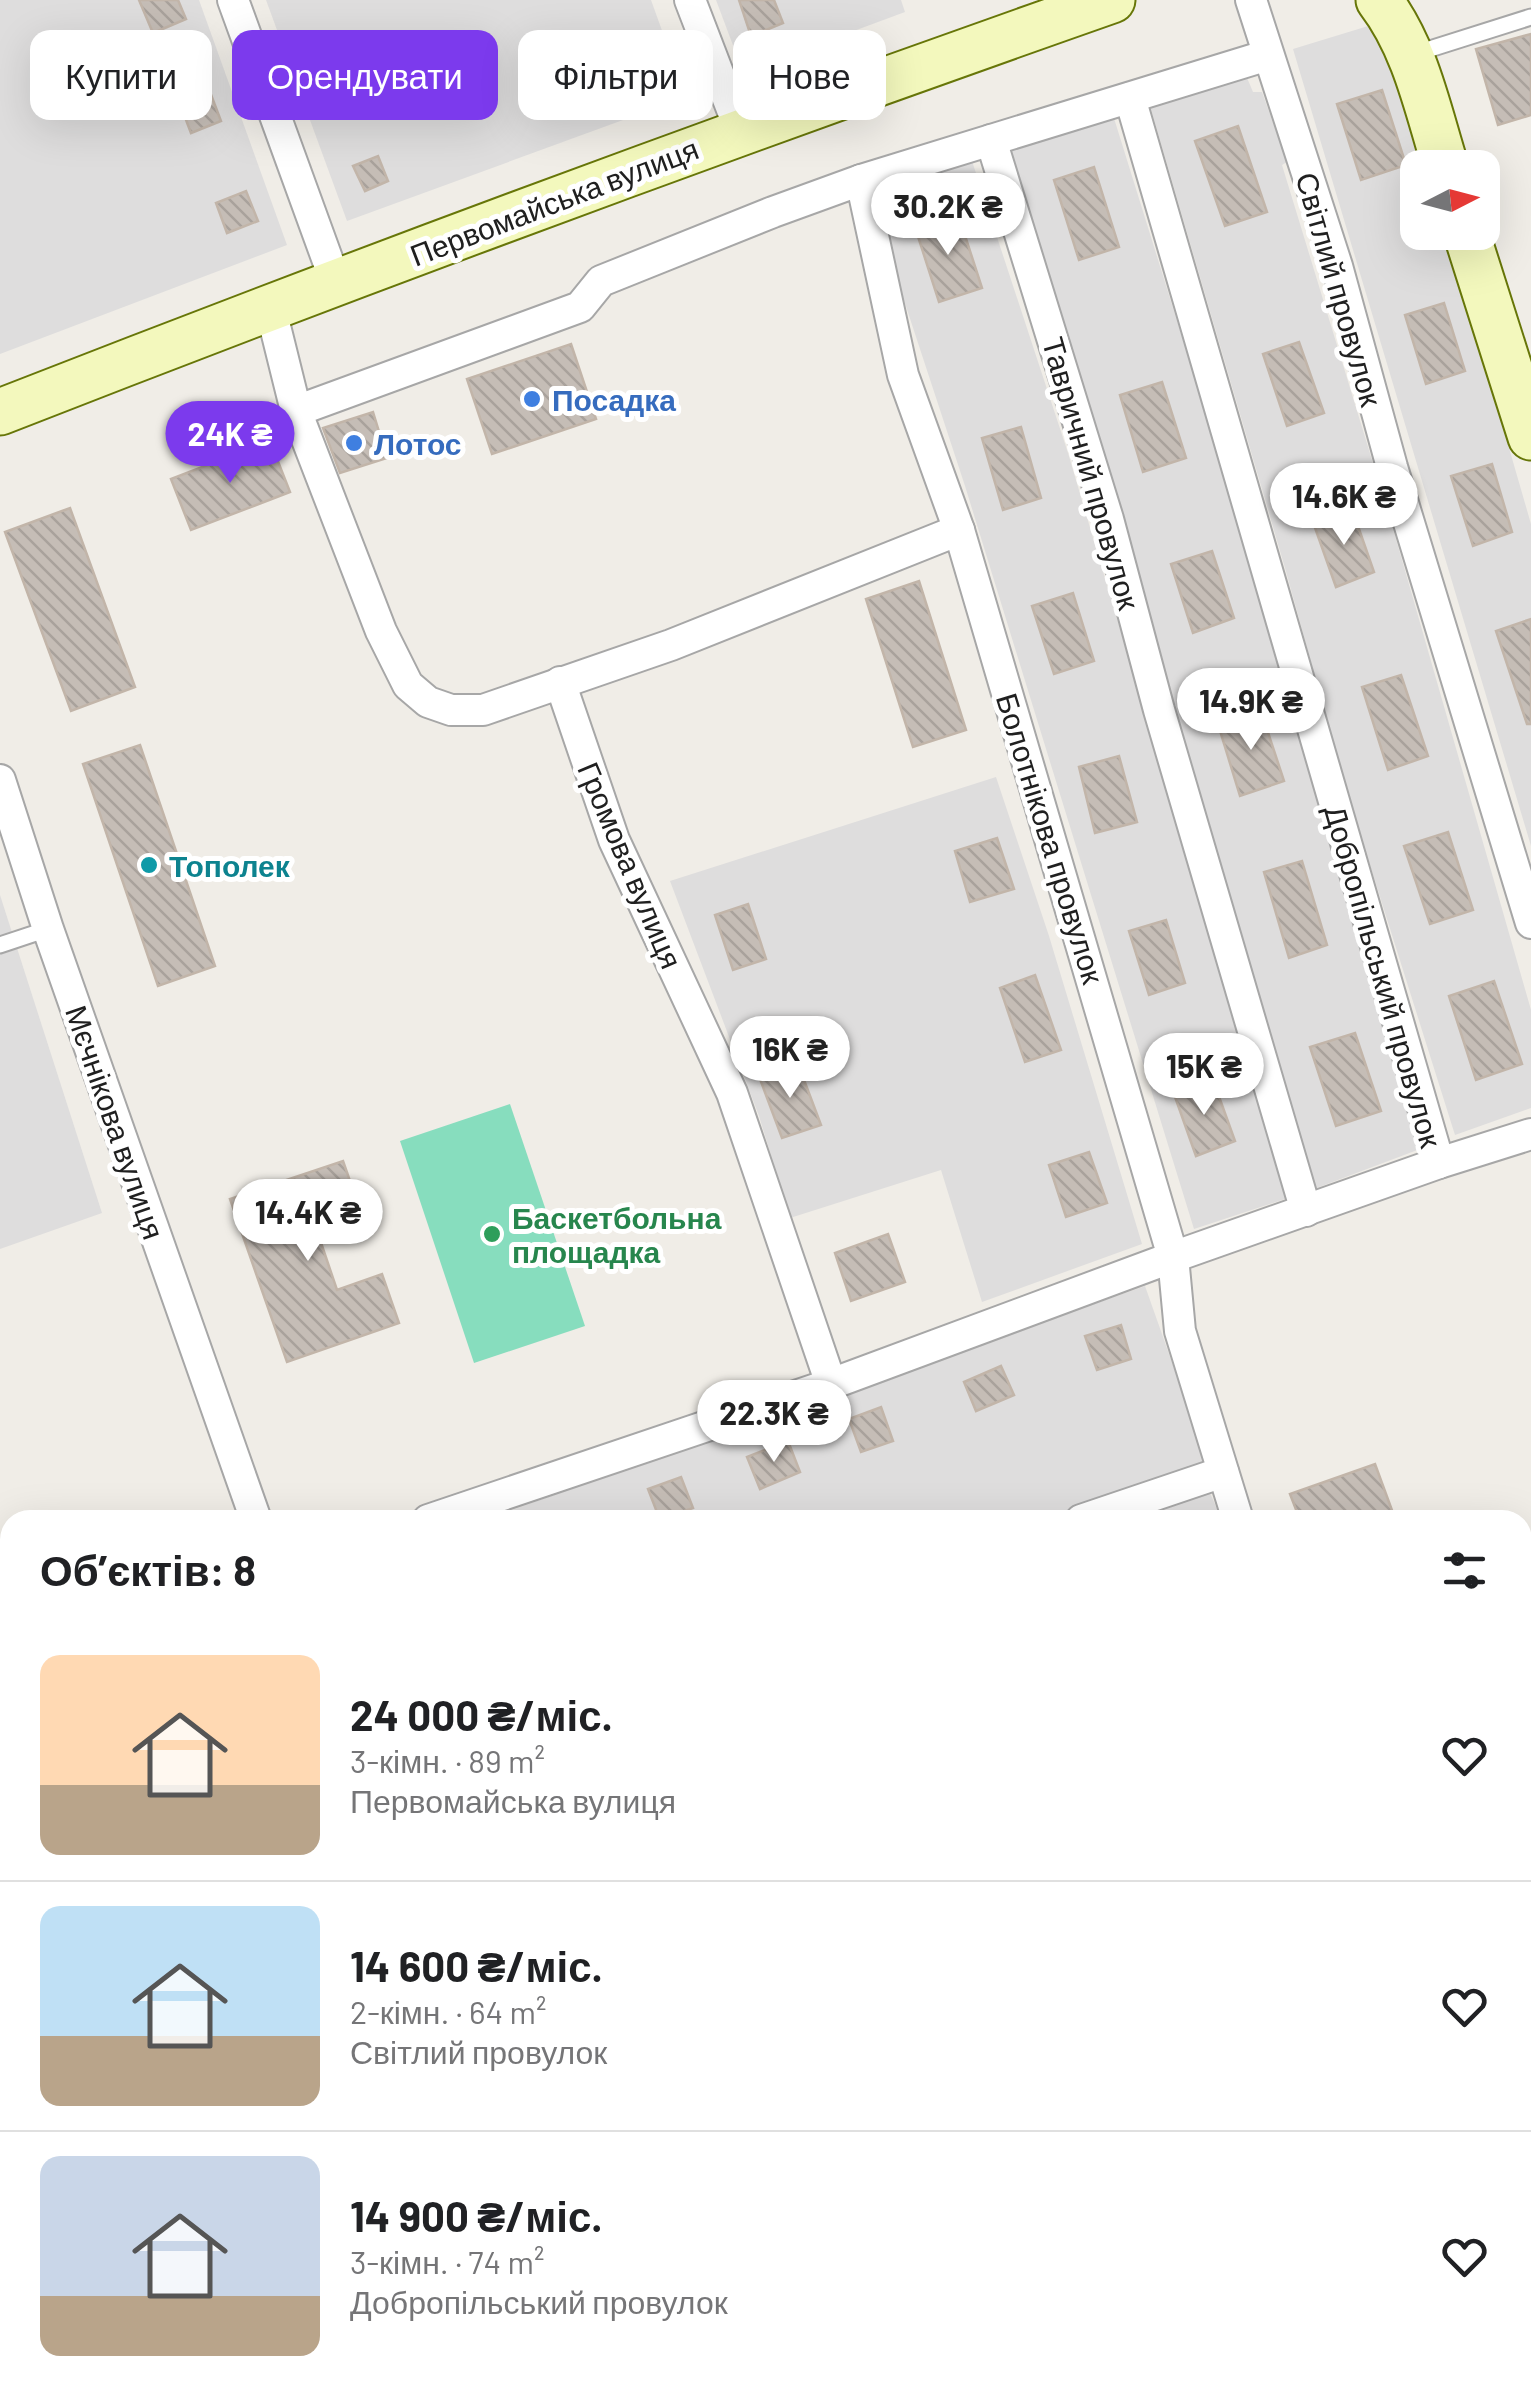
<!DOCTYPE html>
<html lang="uk">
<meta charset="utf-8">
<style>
:root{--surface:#fff;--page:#f6f6f6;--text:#202124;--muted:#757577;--line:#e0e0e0;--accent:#7c3aed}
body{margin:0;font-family:Barlow,sans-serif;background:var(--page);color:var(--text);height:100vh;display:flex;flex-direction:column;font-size:38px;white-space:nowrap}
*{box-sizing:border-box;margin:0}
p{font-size:32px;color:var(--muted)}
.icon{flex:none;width:55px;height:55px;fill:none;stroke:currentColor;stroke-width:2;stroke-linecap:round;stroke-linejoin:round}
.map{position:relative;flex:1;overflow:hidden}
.side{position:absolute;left:0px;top:1510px;width:1532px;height:890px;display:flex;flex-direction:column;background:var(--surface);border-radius:30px 30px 0 0;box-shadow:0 10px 40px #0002}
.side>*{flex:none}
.top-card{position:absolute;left:30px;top:30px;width:1000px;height:90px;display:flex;gap:20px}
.needle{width:65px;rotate:84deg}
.fabs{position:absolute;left:1400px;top:150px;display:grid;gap:20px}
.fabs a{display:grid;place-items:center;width:100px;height:100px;border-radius:20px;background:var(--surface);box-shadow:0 10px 40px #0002;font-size:50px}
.price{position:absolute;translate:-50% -85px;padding:0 22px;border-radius:35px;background:#fff;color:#222;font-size:32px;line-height:65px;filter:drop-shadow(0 2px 5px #0008)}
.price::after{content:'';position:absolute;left:50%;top:60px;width:30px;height:22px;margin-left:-15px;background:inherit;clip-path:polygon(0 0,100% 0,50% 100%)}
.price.active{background:var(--accent);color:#fff}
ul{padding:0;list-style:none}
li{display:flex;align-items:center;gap:30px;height:250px;padding:0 40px}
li+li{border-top:2px solid var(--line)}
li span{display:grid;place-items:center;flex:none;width:280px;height:200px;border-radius:20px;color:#555}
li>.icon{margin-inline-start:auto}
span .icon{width:120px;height:120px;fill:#fffc;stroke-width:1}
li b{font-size:42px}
h2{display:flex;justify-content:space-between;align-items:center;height:120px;padding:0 40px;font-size:42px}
.pill{padding:0 35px;border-radius:20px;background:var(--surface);box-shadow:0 10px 40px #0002;font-size:35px;line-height:90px}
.pill.active{background:var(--accent);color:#fff}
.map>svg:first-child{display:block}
</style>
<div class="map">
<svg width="1531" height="2400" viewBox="0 0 1531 2400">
<defs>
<pattern id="building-back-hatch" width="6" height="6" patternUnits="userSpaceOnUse" patternTransform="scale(2.5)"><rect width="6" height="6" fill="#c5bdb6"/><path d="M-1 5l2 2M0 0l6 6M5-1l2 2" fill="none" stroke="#a9a29c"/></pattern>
</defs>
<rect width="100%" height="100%" fill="#f0ede7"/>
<g fill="#dedddd">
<path d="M 0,0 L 199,0 L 287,245 L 0,354 Z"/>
<path d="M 266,0 L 651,0 L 686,97 L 347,221 Z"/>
<path d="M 716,0 L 901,0 L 905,12 L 743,72 Z"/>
<path d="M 1378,23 L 1426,167 L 1418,168 L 1418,232 L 1447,233 L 1531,524 L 1531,846 L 1293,49 Z"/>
<path d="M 1245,73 L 1253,92 L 1262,92 L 1287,162 L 1282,165 L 1394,532 L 1531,1010 L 1531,1108 L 1455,1135 L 1346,789 L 1285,568 L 1150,106 Z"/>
<path d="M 1113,115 L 1281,655 L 1420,1149 L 1314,1189 L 1190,772 L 1071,346 L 1010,148 Z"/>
<path d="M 971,158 L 1068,453 L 1288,1198 L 1194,1229 L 965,486 L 896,276 L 876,188 Z"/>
<path d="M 996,777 L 1049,936 L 1142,1244 L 982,1302 L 941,1170 L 790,1218 L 759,1116 L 670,881 Z"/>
<path d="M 0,895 L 102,1213 L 0,1249 Z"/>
<path d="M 1145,1286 L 1209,1467 L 1051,1520 L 483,1520 Z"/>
<path d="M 1210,1493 L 1222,1520 L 1130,1520 Z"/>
<path d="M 10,1687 L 10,2390 L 161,2390 L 165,2400 L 0,2400 L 0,1690 Z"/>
<path d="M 194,2390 L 510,2390 L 514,2400 L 196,2400 Z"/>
<path d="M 579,2390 L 1004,2390 L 1000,2400 L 583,2400 Z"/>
</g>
<path fill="#87ddbe" d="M 510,1104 L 585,1326 L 474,1363 L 400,1141 Z"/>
<g fill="url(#building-back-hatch)" stroke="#c2b5a9" stroke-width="2.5">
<path d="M 139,0 L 178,0 L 186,19 L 153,33 Z"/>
<path d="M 739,0 L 774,0 L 783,23 L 751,36 Z"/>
<path d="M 1531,34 L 1531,115 L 1498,125 L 1476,49 Z"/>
<path d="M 345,38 L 361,79 L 327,93 L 310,52 Z"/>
<path d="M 643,47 L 664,98 L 636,109 L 615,59 Z"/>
<path d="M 1382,90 L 1406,165 L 1361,180 L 1337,104 Z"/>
<path d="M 210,92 L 221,121 L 191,133 L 180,104 Z"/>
<path d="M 1238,126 L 1267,212 L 1225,226 L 1195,141 Z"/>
<path d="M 378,156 L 388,181 L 365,191 L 353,166 Z"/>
<path d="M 1094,167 L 1119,247 L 1079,260 L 1054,180 Z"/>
<path d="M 246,191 L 258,221 L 227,233 L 216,203 Z"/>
<path d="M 958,214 L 982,288 L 939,302 L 915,227 Z"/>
<path d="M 1444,303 L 1465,371 L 1426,384 L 1405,315 Z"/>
<path d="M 1299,342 L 1324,413 L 1287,426 L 1263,354 Z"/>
<path d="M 571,344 L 596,419 L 492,454 L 467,379 Z"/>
<path d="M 1162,382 L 1186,458 L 1143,472 L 1120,395 Z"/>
<path d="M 373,412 L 387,458 L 340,473 L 323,428 Z"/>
<path d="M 1021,427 L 1041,498 L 1003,510 L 982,438 Z"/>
<path d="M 270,441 L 290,492 L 191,530 L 171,479 Z"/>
<path d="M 1492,464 L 1512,532 L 1473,546 L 1451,476 Z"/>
<path d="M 70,508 L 135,687 L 71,711 L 5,532 Z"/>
<path d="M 1352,509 L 1374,572 L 1336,587 L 1313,522 Z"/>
<path d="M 1212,551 L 1234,618 L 1193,633 L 1171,564 Z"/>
<path d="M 919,581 L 966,730 L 913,747 L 866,599 Z"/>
<path d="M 1073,593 L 1094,661 L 1054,674 L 1032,606 Z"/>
<path d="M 1531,619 L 1531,724 L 1527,724 L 1496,631 Z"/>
<path d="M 1401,675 L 1428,756 L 1388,770 L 1362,687 Z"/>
<path d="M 1261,711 L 1284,781 L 1240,796 L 1218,724 Z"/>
<path d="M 140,745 L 215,966 L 158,986 L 83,764 Z"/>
<path d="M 1119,756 L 1137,822 L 1095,833 L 1079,767 Z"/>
<path d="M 1448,832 L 1473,910 L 1430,924 L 1404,846 Z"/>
<path d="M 997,838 L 1014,889 L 970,902 L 955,851 Z"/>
<path d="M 1302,861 L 1327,945 L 1289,958 L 1264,872 Z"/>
<path d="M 748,904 L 766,959 L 733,970 L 715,915 Z"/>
<path d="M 1166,920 L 1185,983 L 1149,995 L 1129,931 Z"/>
<path d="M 1035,975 L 1061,1050 L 1025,1062 L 1000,988 Z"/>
<path d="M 1494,981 L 1522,1064 L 1476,1080 L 1449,996 Z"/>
<path d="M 1355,1033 L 1381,1111 L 1336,1126 L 1310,1047 Z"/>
<path d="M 798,1064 L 821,1125 L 782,1138 L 760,1079 Z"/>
<path d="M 1213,1080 L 1235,1141 L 1196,1156 L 1174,1094 Z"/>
<path d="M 1089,1152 L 1107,1203 L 1066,1217 L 1049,1165 Z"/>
<path d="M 343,1161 L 358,1204 L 313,1219 L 337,1290 L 382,1274 L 399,1323 L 287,1362 L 230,1199 Z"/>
<path d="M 888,1234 L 905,1282 L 851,1301 L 835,1253 Z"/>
<path d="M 1121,1325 L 1131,1359 L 1097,1370 L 1085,1336 Z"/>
<path d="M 1001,1366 L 1014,1395 L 976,1411 L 964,1382 Z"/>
<path d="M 881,1407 L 893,1441 L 861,1452 L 849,1419 Z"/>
<path d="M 788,1441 L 800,1472 L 760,1489 L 747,1457 Z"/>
<path d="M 1375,1464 L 1393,1513 L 1375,1520 L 1300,1520 L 1290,1494 Z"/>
<path d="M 681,1477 L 693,1508 L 660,1520 L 648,1489 Z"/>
</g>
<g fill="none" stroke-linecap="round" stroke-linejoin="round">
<g stroke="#a7a7a7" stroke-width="19">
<g id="service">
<path d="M 1414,54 L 1531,17"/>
<path d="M 0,945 L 48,929"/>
<path d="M 1222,2390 L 1223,2400"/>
<path d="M 71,2400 L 99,2390"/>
</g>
</g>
<g stroke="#a7a7a7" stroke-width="34">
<g id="minor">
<path d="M 233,0 L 336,283"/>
<path d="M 690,0 L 740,130"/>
<path d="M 1251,0 L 1337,266 L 1392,467 L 1531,923"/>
<path d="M 1130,98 C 1234,453 1334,809 1439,1163"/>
<path d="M 991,140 L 1108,519 L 1159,710 L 1306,1211"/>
<path d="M 270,306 L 296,411 L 580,307 L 601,281 L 773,212 L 861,180 L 1268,55"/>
<path d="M 296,411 L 381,631 L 408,685 L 428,702 L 451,710 L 483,710 L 671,645 L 959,530"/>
<path d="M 560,682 L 614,840 L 732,1093 L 831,1384"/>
<path d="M 0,780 L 48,929 L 256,1520"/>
<path d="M 428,1520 L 831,1384 L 1173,1257 L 959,530 L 903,375 L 861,180"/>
<path d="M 1081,1520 L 1223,1472"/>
<path d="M 1238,1520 L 1180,1331 L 1173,1257 L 1439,1163 L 1531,1134"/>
<path d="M 0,1664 L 10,1661"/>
<path d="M 536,2390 L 540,2400"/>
</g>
</g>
<g stroke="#677608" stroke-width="49">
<g id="secondary">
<path d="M 1379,0 C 1416,48 1428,111 1446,168"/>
<path d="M 1466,232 L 1531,437"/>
<path d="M 0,412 C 368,268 739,131 1112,0"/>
<path d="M 1522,2185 L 1531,2166"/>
<path d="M 1374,2400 L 1391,2390"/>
</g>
</g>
<use href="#service" stroke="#fff" stroke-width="15"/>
<use href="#minor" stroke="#fff" stroke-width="30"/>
<use href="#secondary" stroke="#f3f8bd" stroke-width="45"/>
</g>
<g fill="#3f7fe0" stroke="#fff" stroke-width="4">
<circle cx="532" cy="399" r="10"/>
<circle cx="354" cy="443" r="10"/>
</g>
<circle fill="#0f9aa8" stroke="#fff" stroke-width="4" cx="149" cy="865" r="10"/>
<circle fill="#2e9e5b" stroke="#fff" stroke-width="4" cx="492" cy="1234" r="10"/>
<g text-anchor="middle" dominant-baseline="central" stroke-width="10" stroke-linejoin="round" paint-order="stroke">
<g font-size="30" fill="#202020" stroke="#fff">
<text transform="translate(554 201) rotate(-21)">Первомайська вулиця</text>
<text transform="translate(1340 289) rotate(74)">Світлий провулок</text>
<text transform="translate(1092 473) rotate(74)">Тавричний провулок</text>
<text transform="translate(1051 838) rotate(73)">Болотнікова провулок</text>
<text transform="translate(631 865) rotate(67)">Громова вулиця</text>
<text transform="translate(1384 976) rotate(74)">Добропільський провулок</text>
<text transform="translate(116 1122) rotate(71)">Мєчнікова вулиця</text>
</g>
<g font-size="30" font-weight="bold" fill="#366cbe" stroke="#fff" text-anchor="start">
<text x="552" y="399">Посадка</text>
<text x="374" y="443">Лотос</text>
</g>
<g font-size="30" font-weight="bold" fill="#0d838f" stroke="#fff" text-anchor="start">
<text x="169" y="865">Тополек</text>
</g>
<g font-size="30" font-weight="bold" fill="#27864d" stroke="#fff" text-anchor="start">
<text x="512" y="1217">Баскетбольна<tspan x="512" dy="34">площадка</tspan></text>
</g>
</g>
</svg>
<div class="fabs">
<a><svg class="needle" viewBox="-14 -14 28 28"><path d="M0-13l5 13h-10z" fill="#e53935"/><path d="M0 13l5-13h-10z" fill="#757577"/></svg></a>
</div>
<b class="price" style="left:948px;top:258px">30.2K ₴</b>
<b class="price active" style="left:230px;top:486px">24K ₴</b>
<b class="price" style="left:1344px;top:548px">14.6K ₴</b>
<b class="price" style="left:1251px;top:753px">14.9K ₴</b>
<b class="price" style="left:790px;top:1101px">16K ₴</b>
<b class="price" style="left:1204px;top:1118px">15K ₴</b>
<b class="price" style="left:308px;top:1264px">14.4K ₴</b>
<b class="price" style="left:774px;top:1465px">22.3K ₴</b>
<div class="top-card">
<a class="pill">Купити</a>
<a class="pill active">Орендувати</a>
<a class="pill">Фільтри</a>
<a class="pill">Нове</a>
</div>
<section class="side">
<h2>Об’єктів: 8<svg class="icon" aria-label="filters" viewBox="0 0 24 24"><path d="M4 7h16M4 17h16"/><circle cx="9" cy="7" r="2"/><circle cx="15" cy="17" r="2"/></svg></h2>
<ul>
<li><span style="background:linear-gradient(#ffd9b3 65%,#b9a48a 0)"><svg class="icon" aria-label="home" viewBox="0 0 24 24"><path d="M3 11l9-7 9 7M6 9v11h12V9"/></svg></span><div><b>24 000 ₴/міс.</b><p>3-кімн. · 89 m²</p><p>Первомайська вулиця</p></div><svg class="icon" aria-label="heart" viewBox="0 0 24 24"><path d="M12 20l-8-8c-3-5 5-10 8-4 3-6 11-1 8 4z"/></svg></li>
<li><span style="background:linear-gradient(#bfe0f5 65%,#b9a48a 0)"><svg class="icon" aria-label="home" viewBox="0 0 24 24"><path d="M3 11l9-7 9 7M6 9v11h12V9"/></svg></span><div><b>14 600 ₴/міс.</b><p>2-кімн. · 64 m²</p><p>Світлий провулок</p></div><svg class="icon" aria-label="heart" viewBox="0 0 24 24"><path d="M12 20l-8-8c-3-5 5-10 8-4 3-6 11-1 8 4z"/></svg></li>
<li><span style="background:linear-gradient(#c9d6e8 70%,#b9a48a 0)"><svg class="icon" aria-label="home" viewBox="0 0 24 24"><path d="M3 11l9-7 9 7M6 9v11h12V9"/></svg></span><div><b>14 900 ₴/міс.</b><p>3-кімн. · 74 m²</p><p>Добропільський провулок</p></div><svg class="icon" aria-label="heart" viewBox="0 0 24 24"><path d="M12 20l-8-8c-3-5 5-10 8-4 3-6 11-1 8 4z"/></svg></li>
</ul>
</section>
</div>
